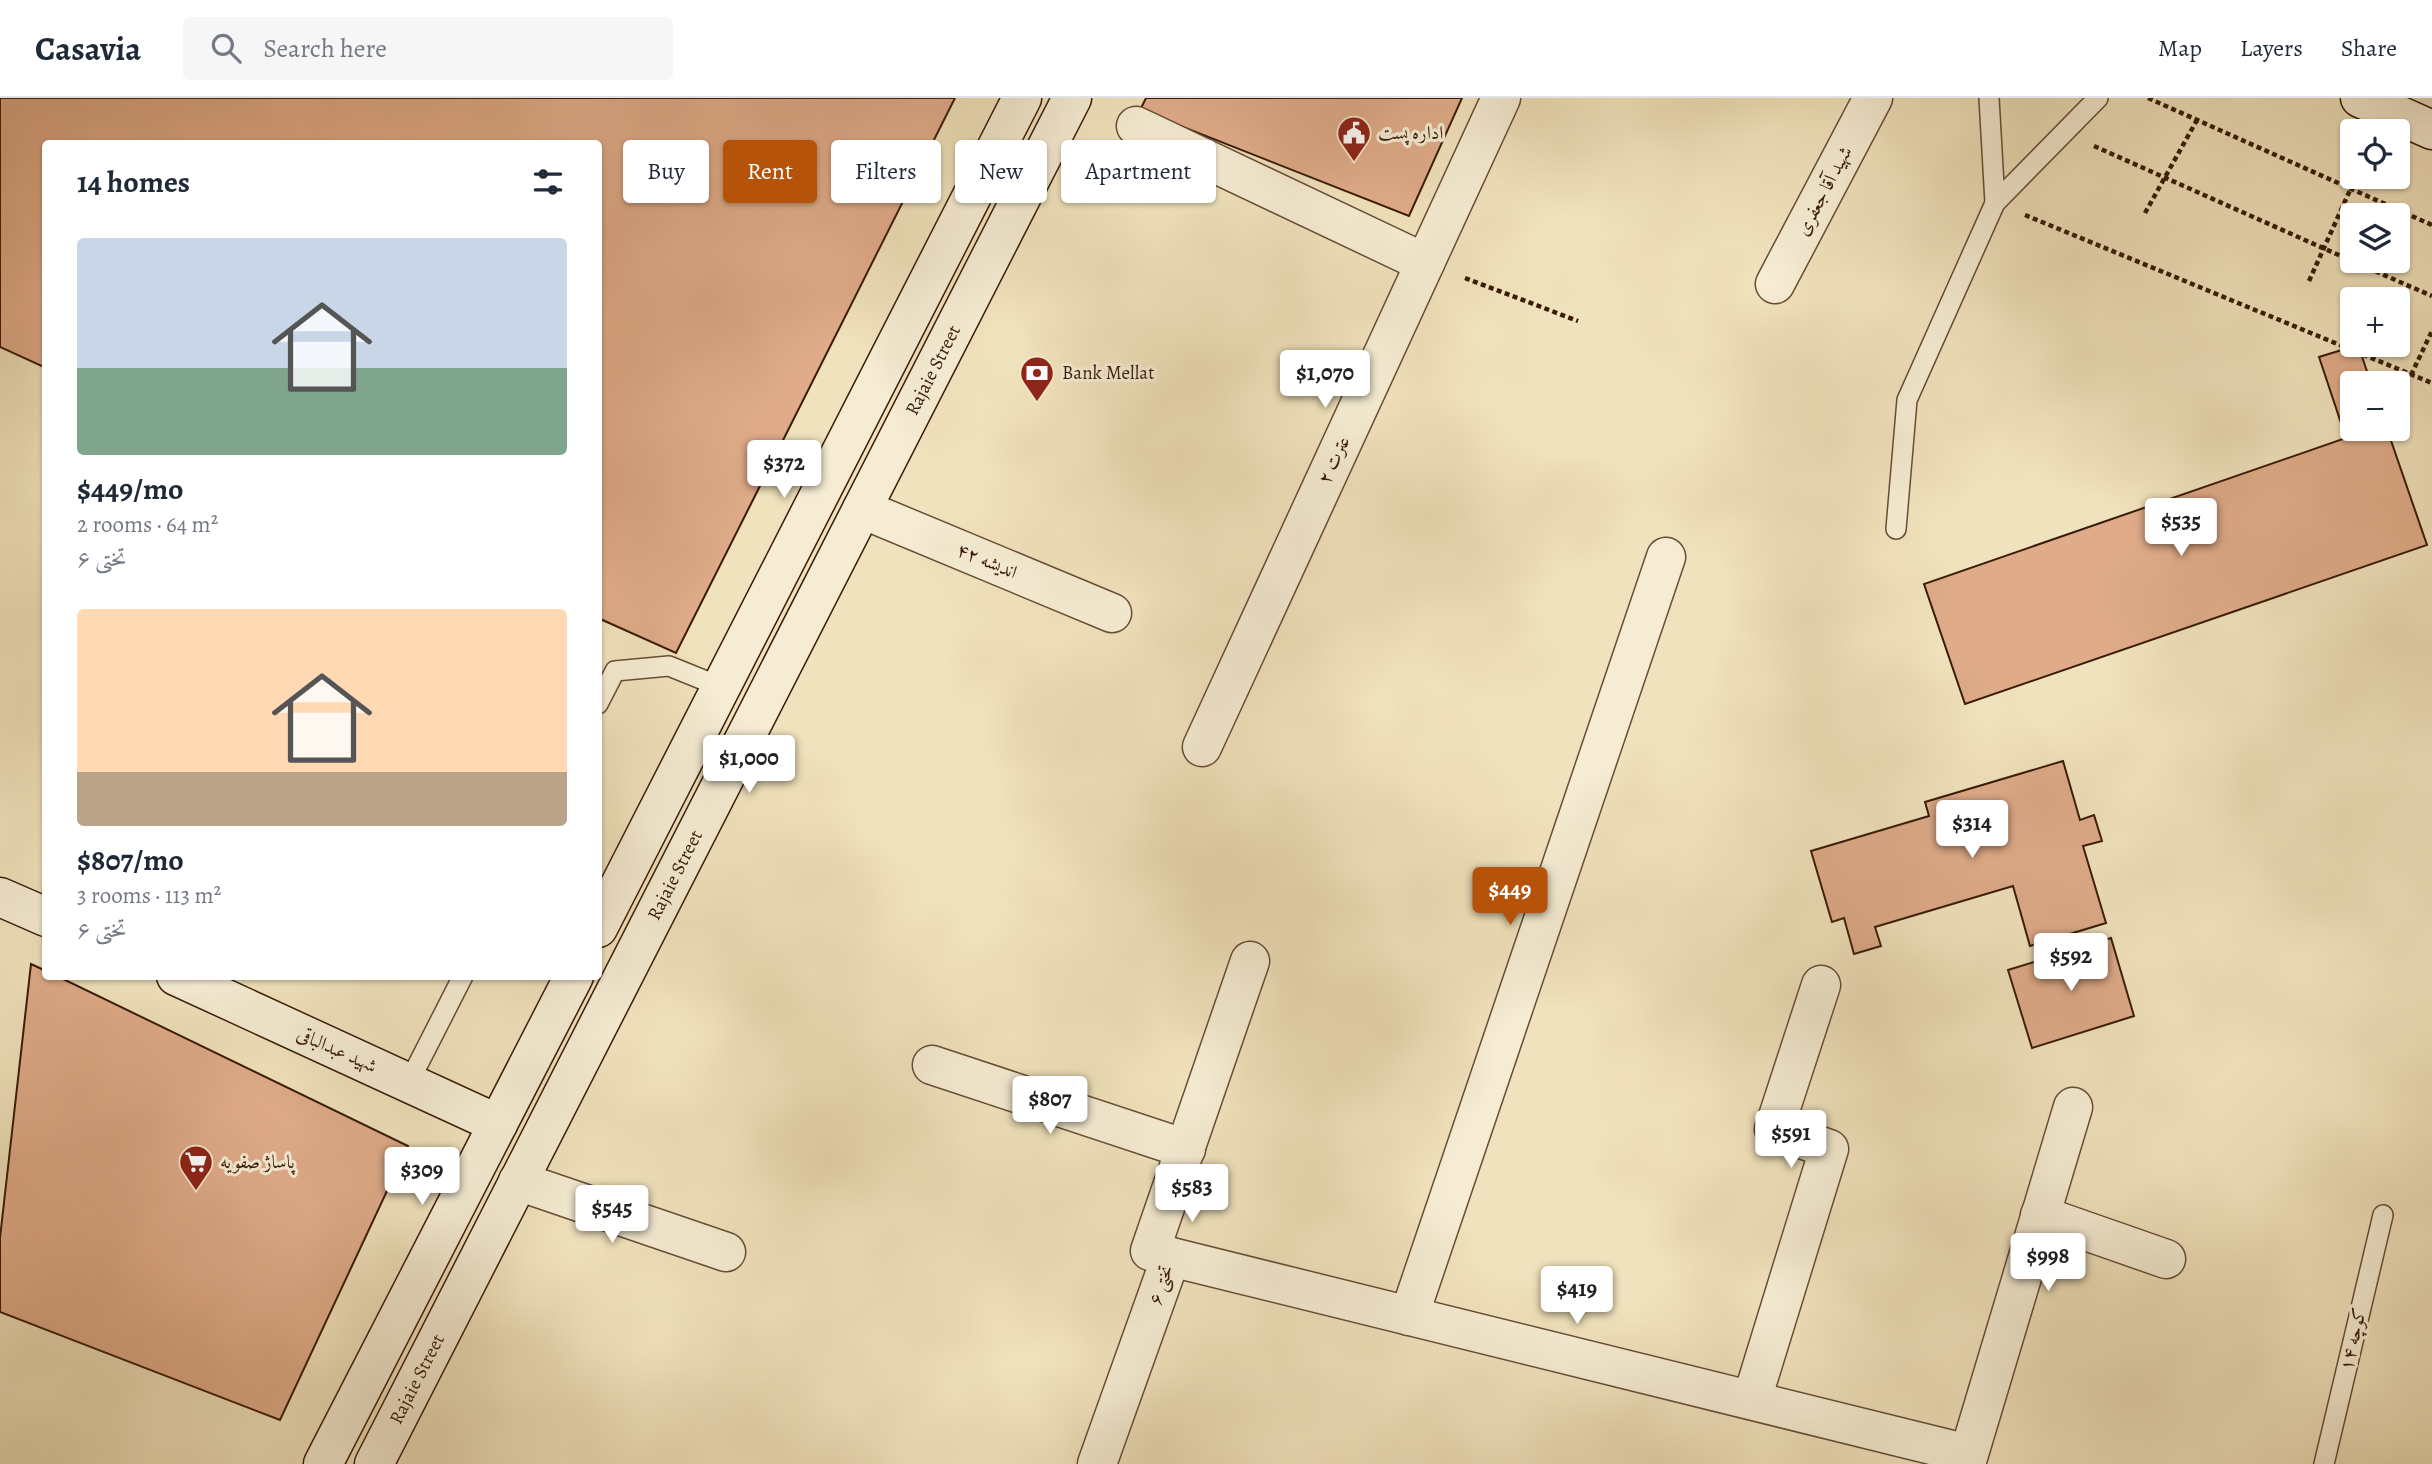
<!DOCTYPE html>
<meta charset="utf-8">
<style>
:root{--surface:#fff;--page:#f6f6f7;--text:#1f2937;--muted:#747a83;--line:#e0e1e3;--accent:#b45309}
body{margin:0;font-family:Alegreya,Amiri,serif;background:var(--page);color:var(--text);height:100vh;display:flex;flex-direction:column;font-size:26px;white-space:nowrap}
*{box-sizing:border-box;margin:0}
p{font-size:23px;color:var(--muted)}
.icon{flex:none;width:38px;height:38px;fill:none;stroke:currentColor;stroke-width:2;stroke-linecap:round;stroke-linejoin:round}
.map{position:relative;flex:1;overflow:hidden}
.drawer{position:absolute;left:42px;top:42px;width:560px;height:840px;display:flex;flex-direction:column;background:var(--surface);border-radius:7px;box-shadow:0 2px 5px #0004}
.drawer>*{flex:none}
.hud{position:absolute;left:623px;top:42px;width:665px;height:63px;display:flex;gap:14px}
.tools{position:absolute;left:2340px;top:21px;display:grid;gap:14px}
.tools a{display:grid;place-items:center;width:70px;height:70px;border-radius:7px;background:var(--surface);box-shadow:0 2px 5px #0004;font-size:35px}
.price{position:absolute;translate:-50% -60px;padding:0 16px;border-radius:7px;background:#fff;color:#222;font-size:23px;line-height:46px;filter:drop-shadow(0 2px 4px #0008)}
.price::after{content:'';position:absolute;left:50%;top:42px;width:21px;height:16px;margin-left:-10px;background:inherit;clip-path:polygon(0 0,100% 0,50% 100%)}
.price.selected{background:var(--accent);color:#fff}
ul{padding:0;list-style:none}
li{display:grid;align-content:center;gap:14px;height:371px;padding:0 35px}
li span{display:grid;place-items:center;height:217px;border-radius:7px;color:#555}
li>.icon{margin-inline-start:auto}
span .icon{width:126px;height:126px;fill:#fffc;stroke-width:1}
li b{font-size:30px}
h2{display:flex;justify-content:space-between;align-items:center;height:84px;padding:0 35px;font-size:30px}
.tag{padding:0 24px;border-radius:7px;background:var(--surface);box-shadow:0 2px 5px #0004;font-size:24px;line-height:63px}
.tag.selected{background:var(--accent);color:#fff}
header{display:flex;align-items:center;gap:42px;box-sizing:border-box;height:98px;padding:0 35px;background:var(--surface);border-bottom:2px solid var(--line)}
header strong{font-size:33px}
nav{display:flex;gap:38px;margin-inline-start:auto;font-size:24px}
.search{width:490px;height:63px;background:var(--page);display:flex;align-items:center;gap:18px;box-sizing:border-box;padding:0 24px;border-radius:7px;color:var(--muted);font-size:26px}
.map>svg:first-child{display:block}
</style>
<header>
<strong>Casavia</strong>
<div class="search"><svg class="icon" aria-label="search" viewBox="0 0 24 24"><circle cx="10" cy="10" r="6"/><path d="M15 15l6 6"/></svg>Search here</div>
<nav><a>Map</a><a>Layers</a><a>Share</a></nav>
</header>
<div class="map">
<svg width="2432" height="1366" viewBox="0 0 2432 1366">
<rect width="100%" height="100%" fill="#f0e2bc"/>
<filter id="stains"><feTurbulence type="fractalNoise" baseFrequency=".00286" numOctaves="4"/><feColorMatrix values="0 0 0 0 .2 0 0 0 0 .09 0 0 0 0 .02 0 0 0 .5 -.17"/></filter>
<radialGradient id="worn" r=".72"><stop offset=".6" stop-color="#630" stop-opacity="0"/><stop offset="1" stop-color="#630" stop-opacity=".3"/></radialGradient>
<g fill="#dfab89" stroke="#391b08" stroke-width="2">
<path d="M 0,0 L 955,0 L 676,555 L 598,520 L 598,46 L 46,46 L 46,270 L 0,249 Z"/>
<path d="M 1146,0 L 1462,0 L 1409,118 L 1140,12 Z"/>
<path d="M 2358,247 L 2371,285 L 2352,285 L 2352,331 L 2387,331 L 2427,447 L 1965,606 L 1924,486 L 2346,340 L 2319,259 Z"/>
<path d="M 2063,663 L 2080,722 L 2094,717 L 2102,743 L 2083,748 L 2106,825 L 2030,848 L 2013,788 L 1875,829 L 1881,848 L 1854,856 L 1844,820 L 1832,824 L 1811,753 L 1929,718 L 1925,704 Z"/>
<path d="M 2111,840 L 2134,918 L 2032,950 L 2008,872 Z"/>
<path d="M 31,866 L 46,873 L 46,878 L 57,878 L 408,1048 L 280,1322 L 0,1214 L 0,1140 Z"/>
</g>
<g fill="none" stroke-linecap="round" stroke-linejoin="round">
<g stroke="#674d35" stroke-width="22">
<g id="lane">
<path d="M 1989,0 L 1995,105 L 2098,0"/>
<path d="M 1896,431 L 1907,302 L 1995,105"/>
<path d="M 598,606 L 615,573 L 669,568 L 721,589"/>
<path d="M 409,984 L 463,878"/>
<path d="M 2324,1366 L 2383,1117"/>
</g>
</g>
<g stroke="#674d35" stroke-width="41">
<g id="street">
<path d="M 1136,28 L 1425,165"/>
<path d="M 1775,186 L 1873,0"/>
<path d="M 862,411 L 1112,515"/>
<path d="M 1202,649 L 1501,0"/>
<path d="M 932,967 L 1186,1051"/>
<path d="M 518,1083 L 726,1154"/>
<path d="M 2040,1117 L 2166,1161"/>
<path d="M 1171,1159 L 1968,1356"/>
<path d="M 1409,1218 L 1666,459"/>
<path d="M 1752,1301 L 1829,1051 L 1774,1031 L 1821,887"/>
<path d="M 1097,1366 L 1171,1159 L 1150,1153 L 1250,863"/>
<path d="M 1966,1366 L 2073,1009"/>
</g>
</g>
<g stroke="#391b08" stroke-width="41">
<g id="secondary">
<path d="M 2360,0 L 2432,32"/>
<path d="M 0,799 L 46,819"/>
<path d="M 598,830 L 1022,0"/>
<path d="M 176,878 L 498,1026"/>
<path d="M 323,1366 L 574,878"/>
<path d="M 374,1366 L 1072,0"/>
</g>
</g>
<g stroke="#391b08" stroke-width="4.5" stroke-dasharray="5 3.5" stroke-linecap="butt">
<path d="M 2148,0 L 2432,127"/>
<path d="M 2094,48 L 2352,163"/>
<path d="M 2145,115 L 2197,22"/>
<path d="M 2025,117 L 2432,285"/>
<path d="M 2352,163 L 2432,198"/>
<path d="M 1465,180 L 1578,223"/>
<path d="M 2309,183 L 2351,90"/>
<path d="M 2411,277 L 2432,233"/>
</g>
<use href="#lane" stroke="#f5ecd3" stroke-width="19"/>
<use href="#street" stroke="#f5ecd3" stroke-width="38"/>
<use href="#secondary" stroke="#f5ecd3" stroke-width="38"/>
</g>
<defs>
<g id="civic-pin" transform="scale(1.75)"><path d="M0 17L-7.5 6A9.5 9.5 0 1 1 7.5 6Z" fill="#8f2418" stroke="#f5ecd3"/><path d="M-.6-6.5H3V-4.5H.6V-3L4-1V1h2V6H-6V1h2V-1L-.6-3ZM-1.2 2.5V6h2.4V2.5Z" fill="#fff"/></g>
<g id="bank-pin" transform="scale(1.75)"><path d="M0 17L-7.5 6A9.5 9.5 0 1 1 7.5 6Z" fill="#8f2418" stroke="#f5ecd3"/><path d="M-6-4H6V4H-6ZM0-2.3a2.3 2.3 0 1 0 0 4.6a2.3 2.3 0 1 0 0-4.6Z" fill="#fff"/></g>
<g id="supermarket-pin" transform="scale(1.75)"><path d="M0 17L-7.5 6A9.5 9.5 0 1 1 7.5 6Z" fill="#8f2418" stroke="#f5ecd3"/><path d="M-6-5.5h2.5l.6 2H6L4.5 2H-2.5L-4.4-4H-6ZM-1.5 3.2a1.3 1.3 0 1 0 .1 0ZM3 3.2a1.3 1.3 0 1 0 .1 0Z" fill="#fff"/></g>
</defs>
<g fill-rule="evenodd">
<use href="#civic-pin" x="1354" y="35"/>
<use href="#bank-pin" x="1037" y="275"/>
<use href="#supermarket-pin" x="196" y="1064"/>
</g>
<g text-anchor="middle" dominant-baseline="central" stroke-width="6" stroke-linejoin="round" paint-order="stroke">
<g font-size="19" fill="#391b08" stroke="#f5ecd3" text-anchor="start">
<text x="1378" y="35">اداره پست</text>
<text x="1062" y="275">Bank Mellat</text>
<text x="220" y="1064">پاساژ صفویه</text>
</g>
<g font-size="19" fill="#391b08" stroke="#f5ecd3">
<text transform="translate(1824 93) rotate(-62)">شهید آقا جعفری</text>
<text transform="translate(933 272) rotate(-63)">Rajaie Street</text>
<text transform="translate(1334 362) rotate(-65)">عترت ۲</text>
<text transform="translate(987 463) rotate(23)">اندیشه ۴۲</text>
<text transform="translate(675 777) rotate(-63)">Rajaie Street</text>
<text transform="translate(337 952) rotate(24)">شهید عبدالباقی</text>
<text transform="translate(1161 1187) rotate(-71)">تختی ۶</text>
<text transform="translate(2353 1241) rotate(-77)">کوچه ۱۴</text>
<text transform="translate(417 1281) rotate(-63)">Rajaie Street</text>
</g>
</g>
<rect width="100%" height="100%" filter="url(#stains)"/>
<rect width="100%" height="100%" fill="url(#worn)"/>
</svg>
<div class="tools">
<a><svg class="icon" aria-label="locate" viewBox="0 0 24 24"><circle cx="12" cy="12" r="6"/><path d="M12 2v4M12 18v4M2 12h4M18 12h4"/></svg></a>
<a><svg class="icon" aria-label="layers" viewBox="0 0 24 24"><path d="M12 4l9 5-9 5-9-5zM3 14l9 5 9-5"/></svg></a>
<a>+</a>
<a>−</a>
</div>
<b class="price" style="left:1325px;top:312px">$1,070</b>
<b class="price" style="left:784px;top:402px">$372</b>
<b class="price" style="left:2181px;top:460px">$535</b>
<b class="price" style="left:749px;top:697px">$1,000</b>
<b class="price" style="left:1972px;top:762px">$314</b>
<b class="price selected" style="left:1510px;top:829px">$449</b>
<b class="price" style="left:2071px;top:895px">$592</b>
<b class="price" style="left:1050px;top:1038px">$807</b>
<b class="price" style="left:1791px;top:1072px">$591</b>
<b class="price" style="left:422px;top:1109px">$309</b>
<b class="price" style="left:1192px;top:1126px">$583</b>
<b class="price" style="left:612px;top:1147px">$545</b>
<b class="price" style="left:2048px;top:1195px">$998</b>
<b class="price" style="left:1577px;top:1228px">$419</b>
<div class="hud">
<a class="tag">Buy</a>
<a class="tag selected">Rent</a>
<a class="tag">Filters</a>
<a class="tag">New</a>
<a class="tag">Apartment</a>
</div>
<section class="drawer">
<h2>14 homes<svg class="icon" aria-label="filters" viewBox="0 0 24 24"><path d="M4 7h16M4 17h16"/><circle cx="9" cy="7" r="2"/><circle cx="15" cy="17" r="2"/></svg></h2>
<ul>
<li><span style="background:linear-gradient(#c9d6e8 60%,#7fa58c 0)"><svg class="icon" aria-label="home" viewBox="0 0 24 24"><path d="M3 11l9-7 9 7M6 9v11h12V9"/></svg></span><div><b>$449/mo</b><p>2 rooms · 64 m²</p><p>تختی ۶</p></div></li>
<li><span style="background:linear-gradient(#ffd9b3 75%,#b9a48a 0)"><svg class="icon" aria-label="home" viewBox="0 0 24 24"><path d="M3 11l9-7 9 7M6 9v11h12V9"/></svg></span><div><b>$807/mo</b><p>3 rooms · 113 m²</p><p>تختی ۶</p></div></li>
</ul>
</section>
</div>
